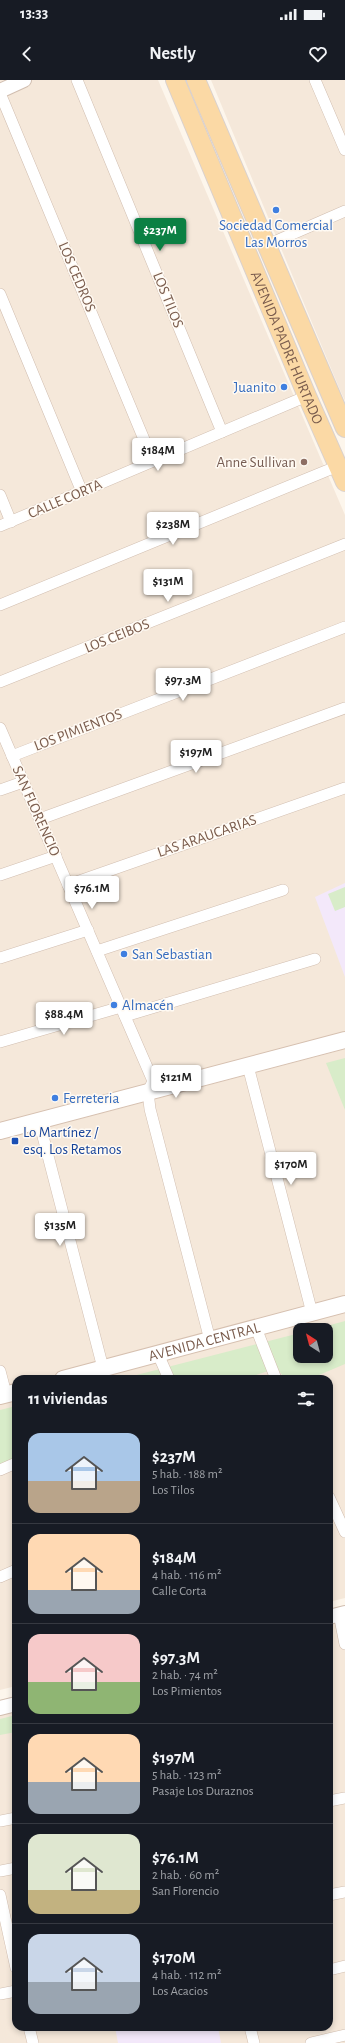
<!DOCTYPE html>
<html lang="es">
<meta charset="utf-8">
<style>
:root{--surface:#171b24;--page:#20242c;--text:#f1f3f6;--muted:#9ea1a6;--line:#363941;--accent:#0b8043}
body{margin:0;font-family:"Alegreya Sans",sans-serif;background:var(--page);color:var(--text);height:100vh;display:flex;flex-direction:column;font-size:15px;white-space:nowrap}
*{box-sizing:border-box;margin:0}
p{font-size:13px;color:var(--muted)}
.icon{flex:none;width:22px;height:22px;fill:none;stroke:currentColor;stroke-width:2;stroke-linecap:round;stroke-linejoin:round}
.map{position:relative;flex:1;overflow:hidden}
.drawer{position:absolute;left:12px;top:1295px;width:321px;height:656px;display:flex;flex-direction:column;background:var(--surface);border-radius:12px;box-shadow:0 2px 6px #0003}
.drawer>*{flex:none}
.needle{width:26px;rotate:324deg}
.controls{position:absolute;left:293px;top:1243px;display:grid;gap:8px}
.controls a{display:grid;place-items:center;width:40px;height:40px;border-radius:8px;background:var(--surface);box-shadow:0 2px 6px #0003;font-size:20px}
.price{position:absolute;translate:-50% -34px;padding:0 9px;border-radius:4px;background:#fff;color:#222;font-size:13px;line-height:26px;filter:drop-shadow(0 1px 2px #0008)}
.price::after{content:'';position:absolute;left:50%;top:24px;width:12px;height:9px;margin-left:-6px;background:inherit;clip-path:polygon(0 0,100% 0,50% 100%)}
.price.selected{background:var(--accent);color:#fff}
ul{padding:0;list-style:none}
li{display:flex;align-items:center;gap:12px;height:100px;padding:0 16px}
li+li{border-top:1px solid var(--line)}
li span{display:grid;place-items:center;flex:none;width:112px;height:80px;border-radius:12px;color:#555}
li>.icon{margin-inline-start:auto}
span .icon{width:48px;height:48px;fill:#fffc;stroke-width:1}
li b{font-size:17px}
h2{display:flex;justify-content:space-between;align-items:center;height:48px;padding:0 16px;font-size:17px}
.status{display:flex;justify-content:space-between;align-items:center;height:28px;padding:0 20px;background:var(--surface);direction:ltr}
.status svg{height:11px;fill:currentColor}
header{display:flex;justify-content:space-between;align-items:center;height:52px;padding:0 16px;background:var(--surface);font-size:18px;font-weight:700}
.map>svg:first-child{display:block}
</style>
<div class="status"><b>13:33</b><svg viewBox="0 0 49 12"><path d="M0 12V9h3v3zM5 12V6h3v6zM10 12V3h3v9zM15 12V0h3v12zM26 1h20v11H26zM47 4h2v5h-2z"/></svg></div>
<header><svg class="icon" aria-label="back" viewBox="0 0 24 24"><path d="M15 5l-7 7 7 7"/></svg>Nestly<svg class="icon" aria-label="heart" viewBox="0 0 24 24"><path d="M12 20l-8-8c-3-5 5-10 8-4 3-6 11-1 8 4z"/></svg></header>
<div class="map">
<svg width="345" height="1963" viewBox="0 0 345 1963">
<rect width="100%" height="100%" fill="#fdf6ec"/>
<g fill="#f5e8da" fill-rule="evenodd">
<path d="M 0,0 L 158,0 L 345,435 L 345,961 L 0,1053 Z"/>
<path d="M 211,0 L 345,0 L 345,321 L 340,310 Z"/>
<path d="M 345,969 L 345,1518 L 329,1522 L 329,1299 L 16,1299 L 16,1606 L 0,1610 L 0,1060 ZM 300,1250 L 326,1250 L 326,1276 L 300,1276 Z"/>
<path d="M 345,1539 L 345,1963 L 0,1963 L 0,1631 L 16,1627 L 16,1947 L 329,1947 L 329,1544 Z"/>
</g>
<g fill="#f3e8fa">
<path d="M 345,803 L 345,897 L 315,817 Z"/>
<path d="M 115,1947 L 218,1947 L 221,1963 L 118,1963 Z"/>
</g>
<g fill="#d8ecc9">
<path d="M 345,807 L 345,827 L 335,831 L 328,814 Z"/>
<path d="M 345,978 L 345,1030 L 326,983 Z"/>
<path d="M 345,1241 L 345,1284 L 312,1298 L 285,1299 L 277,1288 L 244,1299 L 121,1299 L 300,1253 L 300,1276 L 326,1276 L 326,1250 L 312,1250 Z"/>
<path d="M 16,1326 L 16,1380 L 0,1387 L 0,1330 Z"/>
<path d="M 16,1635 L 16,1652 L 0,1655 L 0,1639 Z"/>
</g>
<g fill="none" stroke-linecap="round" stroke-linejoin="round">
<g stroke="#d1beb0" stroke-width="12">
<g id="minor">
<path d="M 77,0 L 222,352"/>
<path d="M 315,0 L 345,70"/>
<path d="M 0,13 L 153,381"/>
<path d="M 267,165 L 345,131"/>
<path d="M 0,214 L 82,412"/>
<path d="M 0,415 L 11,442"/>
<path d="M 0,446 L 307,316"/>
<path d="M 0,525 L 338,386"/>
<path d="M 0,602 L 345,464"/>
<path d="M 0,648 L 153,1001 L 148,1012 L 150,1029 L 210,1260"/>
<path d="M 12,676 L 345,547"/>
<path d="M 0,710 L 23,702"/>
<path d="M 40,739 L 345,628"/>
<path d="M 0,795 L 56,776"/>
<path d="M 68,805 L 345,708"/>
<path d="M 97,871 L 283,810"/>
<path d="M 0,878 L 88,850"/>
<path d="M 125,936 L 315,879"/>
<path d="M 0,962 L 121,927"/>
<path d="M 248,986 L 312,1233"/>
<path d="M 39,1041 L 103,1288"/>
<path d="M 256,1248 L 276,1299"/>
<path d="M 158,1274 L 169,1299"/>
<path d="M 0,1291 L 6,1314"/>
<path d="M 0,1390 L 16,1383"/>
<path d="M 329,1417 L 345,1452"/>
<path d="M 0,1497 L 16,1490"/>
<path d="M 339,1534 L 345,1564"/>
<path d="M 329,1721 L 345,1718"/>
<path d="M 0,1741 L 16,1738"/>
<path d="M 0,1791 L 16,1788"/>
<path d="M 0,1815 L 16,1888"/>
<path d="M 329,1815 L 345,1812"/>
<path d="M 329,1890 L 345,1886"/>
<path d="M 0,1914 L 16,1911"/>
<path d="M 29,1947 L 33,1963"/>
<path d="M 250,1947 L 254,1963"/>
<path d="M 311,1963 L 345,1955"/>
</g>
</g>
<g stroke="#d1beb0" stroke-width="16">
<g id="tertiary">
<path d="M 0,11 L 24,0"/>
<path d="M 329,1537 L 345,1533"/>
<path d="M 0,1628 L 16,1624"/>
</g>
</g>
<g stroke="#d6c0b0" stroke-width="18">
<g id="secondary">
<path d="M 0,1051 L 345,960"/>
<path id="s1" d="M 63,1299 L 345,1224"/>
<path d="M 0,1316 L 16,1312"/>
</g>
</g>
<g stroke="#dad1cd" stroke-width="20">
<g id="primary">
<path id="s2" d="M 175,0 L 307,316 L 345,402"/>
<path d="M 196,0 L 345,348"/>
</g>
</g>
<use href="#minor" stroke="#fff" stroke-width="11"/>
<use href="#tertiary" stroke="#fff" stroke-width="14"/>
<use href="#secondary" stroke="#fff" stroke-width="16"/>
<use href="#primary" stroke="#fbd9a5" stroke-width="18"/>
</g>
<g fill="#3f7fe0" stroke="#fffaf3" stroke-width="1.5">
<circle cx="276" cy="130" r="4"/>
<circle cx="284" cy="307" r="4"/>
<circle cx="124" cy="874" r="4"/>
<circle cx="114" cy="925" r="4"/>
<circle cx="55" cy="1018" r="4"/>
</g>
<circle fill="#8d6e63" stroke="#fffaf3" stroke-width="1.5" cx="304" cy="382" r="4"/>
<rect fill="#1a4fb4" stroke="#fffaf3" stroke-width="1.5" x="11" y="1057" width="8" height="8" rx="2"/>
<g text-anchor="middle" dominant-baseline="central" stroke-width="3" stroke-linejoin="round" paint-order="stroke">
<g font-size="15" fill="#366cbe" stroke="#fffaf3" text-anchor="start">
<text x="276" y="145" text-anchor="middle">Sociedad Comercial<tspan x="276" dy="17">Las Morros</tspan></text>
<text x="276" y="307" text-anchor="end">Juanito</text>
<text x="132" y="874">San Sebastian</text>
<text x="122" y="925">Almacén</text>
<text x="63" y="1018">Ferreteria</text>
</g>
<g font-size="15" fill="#7a5c4d" stroke="#fffaf3">
<text transform="translate(77 197) rotate(67)">LOS CEDROS</text>
<text transform="translate(168 220) rotate(68)">LOS TILOS</text>
<text stroke="none"><textPath href="#s2" startOffset="290">AVENIDA PADRE HURTADO</textPath></text>
<text transform="translate(65 419) rotate(-23)">CALLE CORTA</text>
<text transform="translate(117 556) rotate(-22)">LOS CEIBOS</text>
<text transform="translate(78 650) rotate(-21)">LOS PIMIENTOS</text>
<text transform="translate(36 731) rotate(66)">SAN FLORENCIO</text>
<text transform="translate(207 756) rotate(-19)">LAS ARAUCARIAS</text>
<text stroke="none"><textPath href="#s1" startOffset="146">AVENIDA CENTRAL</textPath></text>
</g>
<g font-size="15" fill="#785e54" stroke="#fffaf3" text-anchor="end">
<text x="296" y="382">Anne Sullivan</text>
</g>
<g font-size="15" fill="#164399" stroke="#fffaf3" text-anchor="start">
<text x="23" y="1052">Lo Martínez /<tspan x="23" dy="17">esq. Los Retamos</tspan></text>
</g>
</g>
</svg>
<div class="controls">
<a><svg class="needle" viewBox="-14 -14 28 28"><path d="M0-13l5 13h-10z" fill="#e53935"/><path d="M0 13l5-13h-10z" fill="#9ea1a6"/></svg></a>
</div>
<b class="price selected" style="left:160px;top:172px">$237M</b>
<b class="price" style="left:158px;top:392px">$184M</b>
<b class="price" style="left:173px;top:466px">$238M</b>
<b class="price" style="left:168px;top:523px">$131M</b>
<b class="price" style="left:183px;top:622px">$97.3M</b>
<b class="price" style="left:196px;top:694px">$197M</b>
<b class="price" style="left:92px;top:830px">$76.1M</b>
<b class="price" style="left:64px;top:956px">$88.4M</b>
<b class="price" style="left:176px;top:1019px">$121M</b>
<b class="price" style="left:291px;top:1106px">$170M</b>
<b class="price" style="left:60px;top:1167px">$135M</b>
<section class="drawer">
<h2>11 viviendas<svg class="icon" aria-label="filters" viewBox="0 0 24 24"><path d="M4 7h16M4 17h16"/><circle cx="9" cy="7" r="2"/><circle cx="15" cy="17" r="2"/></svg></h2>
<ul>
<li><span style="background:linear-gradient(#a9c7e8 60%,#b9a48a 0)"><svg class="icon" aria-label="home" viewBox="0 0 24 24"><path d="M3 11l9-7 9 7M6 9v11h12V9"/></svg></span><div><b>$237M</b><p>5 hab. · 188 m²</p><p>Los Tilos</p></div></li>
<li><span style="background:linear-gradient(#ffd9b3 70%,#9aa5b1 0)"><svg class="icon" aria-label="home" viewBox="0 0 24 24"><path d="M3 11l9-7 9 7M6 9v11h12V9"/></svg></span><div><b>$184M</b><p>4 hab. · 116 m²</p><p>Calle Corta</p></div></li>
<li><span style="background:linear-gradient(#f6c9c9 60%,#8fb573 0)"><svg class="icon" aria-label="home" viewBox="0 0 24 24"><path d="M3 11l9-7 9 7M6 9v11h12V9"/></svg></span><div><b>$97.3M</b><p>2 hab. · 74 m²</p><p>Los Pimientos</p></div></li>
<li><span style="background:linear-gradient(#ffd9b3 60%,#9aa5b1 0)"><svg class="icon" aria-label="home" viewBox="0 0 24 24"><path d="M3 11l9-7 9 7M6 9v11h12V9"/></svg></span><div><b>$197M</b><p>5 hab. · 123 m²</p><p>Pasaje Los Duraznos</p></div></li>
<li><span style="background:linear-gradient(#dfe7d0 70%,#c2b280 0)"><svg class="icon" aria-label="home" viewBox="0 0 24 24"><path d="M3 11l9-7 9 7M6 9v11h12V9"/></svg></span><div><b>$76.1M</b><p>2 hab. · 60 m²</p><p>San Florencio</p></div></li>
<li><span style="background:linear-gradient(#c9d6e8 60%,#9aa5b1 0)"><svg class="icon" aria-label="home" viewBox="0 0 24 24"><path d="M3 11l9-7 9 7M6 9v11h12V9"/></svg></span><div><b>$170M</b><p>4 hab. · 112 m²</p><p>Los Acacios</p></div></li>
</ul>
</section>
</div>
